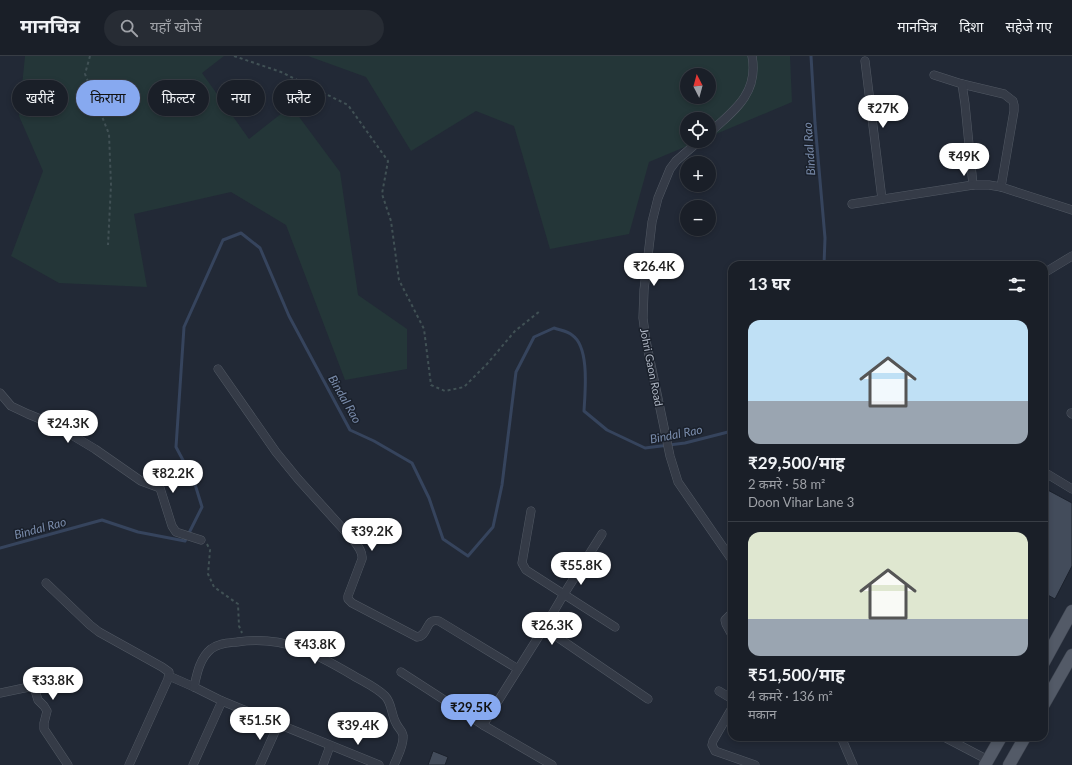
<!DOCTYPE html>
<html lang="hi">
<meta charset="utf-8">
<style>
:root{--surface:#1a1f28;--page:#272c34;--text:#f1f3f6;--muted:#9fa2a8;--line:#383d45;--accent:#87a9f0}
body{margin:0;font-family:Lato,"Noto Sans Devanagari",sans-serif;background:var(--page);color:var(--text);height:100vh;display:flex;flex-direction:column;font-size:15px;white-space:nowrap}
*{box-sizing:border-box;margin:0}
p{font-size:13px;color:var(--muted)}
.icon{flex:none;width:22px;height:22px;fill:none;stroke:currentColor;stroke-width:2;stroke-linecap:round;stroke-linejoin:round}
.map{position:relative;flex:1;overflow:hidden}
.sheet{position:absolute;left:728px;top:205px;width:320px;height:480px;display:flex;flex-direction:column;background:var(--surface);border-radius:12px;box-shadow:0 2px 6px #0003,0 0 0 1px var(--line)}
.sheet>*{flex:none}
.banner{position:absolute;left:12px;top:24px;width:380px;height:36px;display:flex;gap:8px}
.needle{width:26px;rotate:354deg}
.fabs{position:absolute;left:680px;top:12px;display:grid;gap:8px}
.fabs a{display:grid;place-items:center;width:36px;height:36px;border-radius:50%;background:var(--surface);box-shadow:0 2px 6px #0003,0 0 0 1px var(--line);font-size:20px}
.price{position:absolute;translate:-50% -34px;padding:0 9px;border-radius:14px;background:#fff;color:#222;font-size:13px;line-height:26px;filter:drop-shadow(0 1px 2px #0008)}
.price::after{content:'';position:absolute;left:50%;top:24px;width:12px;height:9px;margin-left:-6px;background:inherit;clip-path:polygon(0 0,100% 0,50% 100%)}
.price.active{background:var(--accent);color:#111}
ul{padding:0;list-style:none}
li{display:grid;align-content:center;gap:8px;height:212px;padding:0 20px}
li+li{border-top:1px solid var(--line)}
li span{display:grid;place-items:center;height:124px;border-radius:12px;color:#555}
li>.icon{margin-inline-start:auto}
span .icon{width:72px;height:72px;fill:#fffc;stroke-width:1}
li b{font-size:17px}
h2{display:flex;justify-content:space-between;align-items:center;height:48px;padding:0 20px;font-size:17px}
.chip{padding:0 14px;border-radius:18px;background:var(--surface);box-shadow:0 2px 6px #0003,0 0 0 1px var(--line);font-size:14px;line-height:36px}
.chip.active{background:var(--accent);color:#111}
header{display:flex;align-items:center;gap:24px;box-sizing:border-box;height:56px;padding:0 20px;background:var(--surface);border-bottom:1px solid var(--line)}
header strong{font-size:19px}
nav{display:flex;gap:22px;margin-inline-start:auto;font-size:14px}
.search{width:280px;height:36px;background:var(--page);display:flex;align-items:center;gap:10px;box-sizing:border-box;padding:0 14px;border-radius:22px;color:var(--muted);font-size:15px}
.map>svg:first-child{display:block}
</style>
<header>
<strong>मानचित्र</strong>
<div class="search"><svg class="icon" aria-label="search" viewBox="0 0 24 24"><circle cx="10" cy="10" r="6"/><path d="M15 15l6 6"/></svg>यहाँ खोजें</div>
<nav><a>मानचित्र</a><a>दिशा</a><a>सहेजे गए</a></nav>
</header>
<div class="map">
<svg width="1072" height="709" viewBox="0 0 1072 709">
<rect width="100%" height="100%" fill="#222936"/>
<g fill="#243638" fill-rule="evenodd">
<path d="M 25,0 L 224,0 L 202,17 L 249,83 L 291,50 L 340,116 L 358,239 L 407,273 L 407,313 L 345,324 L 286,169 L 231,136 L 134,158 L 147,231 L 59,227 L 11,200 L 43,115 L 19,60 Z"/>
<path d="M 308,0 L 790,0 L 792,46 L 709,81 L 709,63 L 687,63 L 687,85 L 699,85 L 649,106 L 629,178 L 550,193 L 514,70 L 476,55 L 411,95 L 366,21 ZM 687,19 L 709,19 L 709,41 L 687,41 Z"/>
</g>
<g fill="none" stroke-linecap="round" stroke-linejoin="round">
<g stroke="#36445d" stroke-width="3">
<path d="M 811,0 L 815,67 L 825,182 L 824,209"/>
<path d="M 0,492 L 102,464 L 138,476 L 185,485 L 202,451 L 194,425 L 176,391 L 184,271 L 223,184 L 241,177 L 260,192 L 289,260 L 350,374 L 374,385 L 412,407 L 429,442 L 443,483 L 468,500 L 493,471 L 502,429 L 516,316 L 534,281 L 554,272 C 559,274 568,275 572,279 C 590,291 585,336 584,355 L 607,374 L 645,392 L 685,387 L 732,375"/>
</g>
</g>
<g fill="#434c5b" stroke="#1c222d">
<path d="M 1044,432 L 1072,447 L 1072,510 L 1055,543 L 1044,537 Z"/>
<path d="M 433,695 L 448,701 L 445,709 L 428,709 Z"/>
</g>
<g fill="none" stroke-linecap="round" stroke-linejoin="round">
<g stroke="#525964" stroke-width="9">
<g id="minor">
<path d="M 865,5 L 882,143"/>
<path d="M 934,19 L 962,28 L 1004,38 L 1013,45 L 1014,49 L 1014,55 L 1001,131"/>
<path d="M 962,28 L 965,48 L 973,129"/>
<path d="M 709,77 C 734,55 759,37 752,0"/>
<path d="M 699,85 L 676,105 L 670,113 L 658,142 L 652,166 L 644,234 L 643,262 L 646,285 L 670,400 L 678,426 L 732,504"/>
<path d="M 852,148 L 973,129 L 989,129 L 1001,131 L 1072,154"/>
<path d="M 1044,217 L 1072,200"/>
<path d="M 218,313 L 276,396 L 298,423 L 354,485 C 358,490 363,496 362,503 L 348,540 L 348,543 L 352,547 L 417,581 C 429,580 425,561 439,565 L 518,613"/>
<path d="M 0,337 L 11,350 L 28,358 L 55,369 L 95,393 L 141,425 L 160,432 L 172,470 L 176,476 L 201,484"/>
<path d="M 1071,357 L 1072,358"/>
<path d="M 1044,416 L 1072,433"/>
<path d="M 531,455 L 522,507 L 526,514 L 615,571"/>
<path d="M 46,527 L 90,569 L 99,576 L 162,611 L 169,616 L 168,623 L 129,709"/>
<path d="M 732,557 L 725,564 L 726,568 L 732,579"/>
<path d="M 544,572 L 564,538 L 602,478"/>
<path d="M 401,616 L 483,669 L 552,709"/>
<path d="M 169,620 L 194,631 L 222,645 L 193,709"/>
<path d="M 194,631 C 197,617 200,602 211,593 C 219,587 228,587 237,586 C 284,579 315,597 354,620 C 364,626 376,631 385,640 C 392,647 391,658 396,667 C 398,672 403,675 403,680 C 404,690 397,701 394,709"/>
<path d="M 719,635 L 732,643"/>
<path d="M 0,637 L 29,631 L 33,632 L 35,634 L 38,644 L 44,650 L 47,655 L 44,667 L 44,673 L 68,709"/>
<path d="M 222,645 L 379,709"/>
<path d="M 732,652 L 713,685 L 712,689 L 715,695 L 755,709"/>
<path d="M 483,669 L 544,572 L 648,643"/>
<path d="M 841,681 L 853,709"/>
<path d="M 944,681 L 988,704"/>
<path d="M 260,709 L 278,669"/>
<path d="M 323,709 L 330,690"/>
</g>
</g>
<g stroke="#3e4450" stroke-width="13">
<g id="primary">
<path d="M 1044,606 L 1072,555"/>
<path d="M 1044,648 L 1072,599"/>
<path d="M 985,709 L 1001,681"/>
<path d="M 1009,709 L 1025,681"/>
</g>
</g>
<g stroke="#415155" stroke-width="2" stroke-dasharray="3 3" stroke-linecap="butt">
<path d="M 90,0 L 85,18 L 109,78 L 111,129 L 108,189"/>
<path d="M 234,0 L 281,16 L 348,49 L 388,105 L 382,138 L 391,165 L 399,224 L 424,273 L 431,329 L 445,335 L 464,331 L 487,308 L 515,275 L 540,255"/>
<path d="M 207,488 L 210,494 L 208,518 L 214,531 L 238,548 L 239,570 L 242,577"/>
</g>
<use href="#minor" stroke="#353b47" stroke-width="8"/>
<use href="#primary" stroke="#535a67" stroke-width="12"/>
</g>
<g text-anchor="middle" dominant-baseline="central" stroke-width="3" stroke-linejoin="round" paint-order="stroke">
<g font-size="11" fill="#afb6c3" stroke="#1a202b">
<text transform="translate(652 311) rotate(79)">Johri Gaon Road</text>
</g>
<g font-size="12" font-style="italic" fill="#798baa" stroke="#1a202b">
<text transform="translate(809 93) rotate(-94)">Bindal Rao</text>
<text transform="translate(345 343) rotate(60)">Bindal Rao</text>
<text transform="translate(676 378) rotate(-11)">Bindal Rao</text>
<text transform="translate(40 472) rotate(-15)">Bindal Rao</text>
</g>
</g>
</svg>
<div class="fabs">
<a><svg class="needle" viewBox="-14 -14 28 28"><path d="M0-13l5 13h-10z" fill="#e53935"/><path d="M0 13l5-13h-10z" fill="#9fa2a8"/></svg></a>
<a><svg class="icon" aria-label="locate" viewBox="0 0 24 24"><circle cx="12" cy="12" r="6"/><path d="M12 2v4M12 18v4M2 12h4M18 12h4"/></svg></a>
<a>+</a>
<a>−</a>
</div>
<b class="price" style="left:883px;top:73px">₹27K</b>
<b class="price" style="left:964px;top:121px">₹49K</b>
<b class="price" style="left:654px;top:231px">₹26.4K</b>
<b class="price" style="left:68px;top:388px">₹24.3K</b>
<b class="price" style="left:173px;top:438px">₹82.2K</b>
<b class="price" style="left:372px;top:496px">₹39.2K</b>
<b class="price" style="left:581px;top:530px">₹55.8K</b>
<b class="price" style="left:552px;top:590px">₹26.3K</b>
<b class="price" style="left:315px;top:609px">₹43.8K</b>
<b class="price" style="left:53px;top:645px">₹33.8K</b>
<b class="price active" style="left:471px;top:672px">₹29.5K</b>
<b class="price" style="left:260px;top:685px">₹51.5K</b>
<b class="price" style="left:358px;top:690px">₹39.4K</b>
<div class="banner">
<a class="chip">खरीदें</a>
<a class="chip active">किराया</a>
<a class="chip">फ़िल्टर</a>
<a class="chip">नया</a>
<a class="chip">फ़्लैट</a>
</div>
<section class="sheet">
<h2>13 घर<svg class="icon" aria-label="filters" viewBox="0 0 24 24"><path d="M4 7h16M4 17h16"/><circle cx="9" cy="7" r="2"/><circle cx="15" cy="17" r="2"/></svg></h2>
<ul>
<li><span style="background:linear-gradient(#bfe0f5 65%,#9aa5b1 0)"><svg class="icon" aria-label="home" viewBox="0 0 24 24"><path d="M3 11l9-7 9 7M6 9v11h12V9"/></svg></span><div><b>₹29,500/माह</b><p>2 कमरे · 58 m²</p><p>Doon Vihar Lane 3</p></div></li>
<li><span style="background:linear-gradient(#dfe7d0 70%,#9aa5b1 0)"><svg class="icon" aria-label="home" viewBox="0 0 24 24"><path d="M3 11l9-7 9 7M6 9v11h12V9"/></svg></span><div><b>₹51,500/माह</b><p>4 कमरे · 136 m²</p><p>मकान</p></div></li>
</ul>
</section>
</div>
